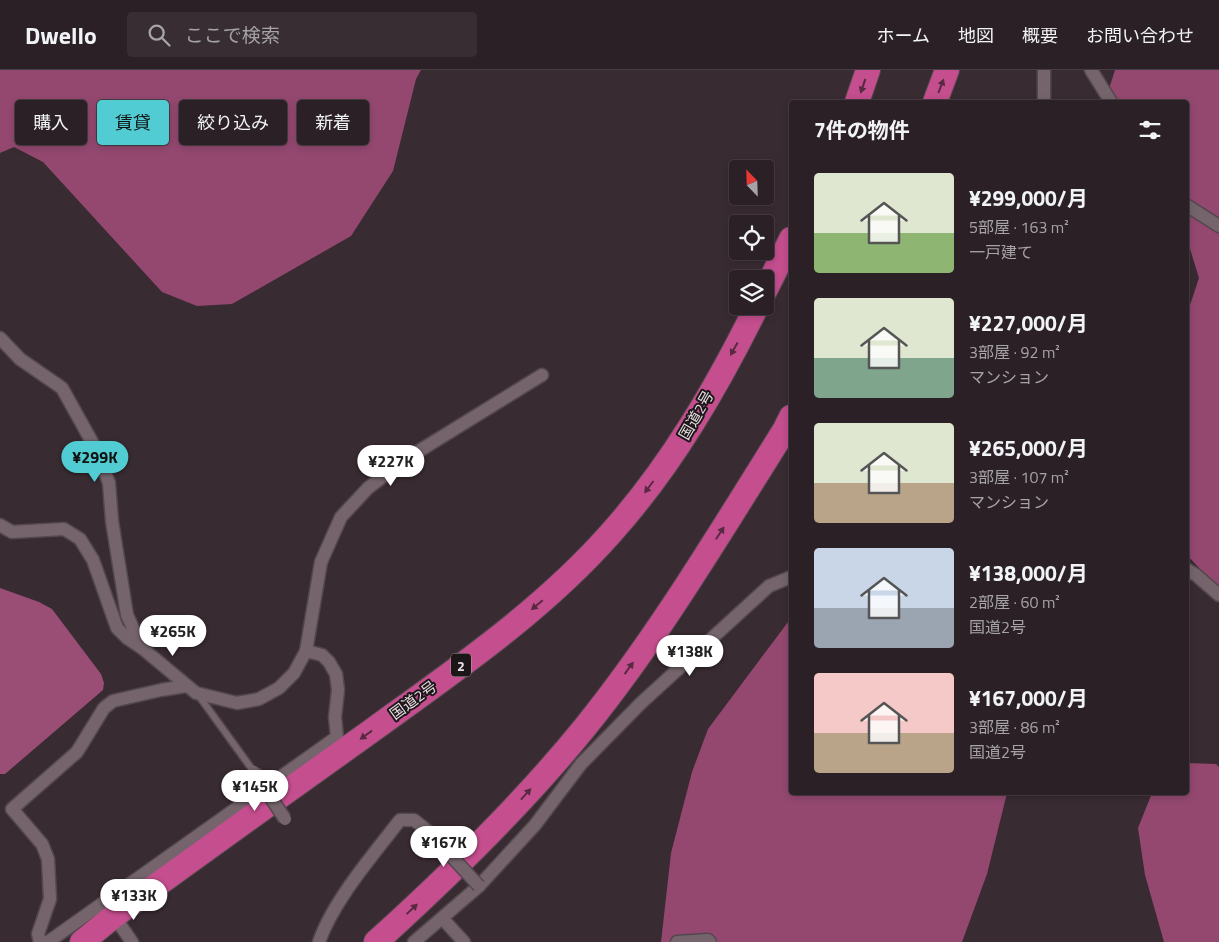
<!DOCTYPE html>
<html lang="ja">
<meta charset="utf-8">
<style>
:root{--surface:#2b2026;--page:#372d32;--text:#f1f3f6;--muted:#a6a3a7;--line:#473e43;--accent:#51ccd2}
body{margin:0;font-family:"Titillium Web","Noto Sans JP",sans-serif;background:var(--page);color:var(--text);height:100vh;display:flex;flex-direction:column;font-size:19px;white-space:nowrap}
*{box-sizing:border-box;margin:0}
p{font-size:16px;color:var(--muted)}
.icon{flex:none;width:28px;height:28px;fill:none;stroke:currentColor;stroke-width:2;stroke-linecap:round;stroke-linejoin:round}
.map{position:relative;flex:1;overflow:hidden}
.details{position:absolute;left:789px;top:30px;width:400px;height:695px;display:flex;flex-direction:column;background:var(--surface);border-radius:5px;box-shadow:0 2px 8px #0003,0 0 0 1px var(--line)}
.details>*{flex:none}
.guide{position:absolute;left:15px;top:30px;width:475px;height:45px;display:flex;gap:10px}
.needle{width:32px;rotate:337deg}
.fabs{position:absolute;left:729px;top:90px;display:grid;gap:10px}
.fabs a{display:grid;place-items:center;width:45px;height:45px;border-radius:5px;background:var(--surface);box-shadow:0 2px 8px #0003,0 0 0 1px var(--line);font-size:25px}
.price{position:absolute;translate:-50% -42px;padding:0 11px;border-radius:18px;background:#fff;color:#222;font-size:16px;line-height:32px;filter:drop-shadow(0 1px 2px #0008)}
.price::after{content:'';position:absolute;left:50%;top:30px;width:15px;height:11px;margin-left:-8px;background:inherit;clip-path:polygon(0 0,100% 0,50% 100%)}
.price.active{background:var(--accent);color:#111}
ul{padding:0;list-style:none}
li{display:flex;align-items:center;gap:15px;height:125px;padding:0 25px}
li span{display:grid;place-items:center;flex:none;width:140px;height:100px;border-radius:5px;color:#555}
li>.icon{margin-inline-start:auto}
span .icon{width:60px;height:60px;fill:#fffc;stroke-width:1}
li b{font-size:21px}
h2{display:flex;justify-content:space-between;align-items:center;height:60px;padding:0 25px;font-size:21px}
.chip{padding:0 18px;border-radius:5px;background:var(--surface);box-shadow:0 2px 8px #0003,0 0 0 1px var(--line);font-size:18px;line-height:45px}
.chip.active{background:var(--accent);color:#111}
header{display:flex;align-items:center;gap:30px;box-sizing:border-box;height:70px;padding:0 25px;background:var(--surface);border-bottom:1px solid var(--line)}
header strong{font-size:24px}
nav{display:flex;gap:28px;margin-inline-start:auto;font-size:18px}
.search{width:350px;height:45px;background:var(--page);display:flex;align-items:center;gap:12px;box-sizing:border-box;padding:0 18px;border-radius:5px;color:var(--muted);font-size:19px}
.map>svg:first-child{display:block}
</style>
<header>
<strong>Dwello</strong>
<div class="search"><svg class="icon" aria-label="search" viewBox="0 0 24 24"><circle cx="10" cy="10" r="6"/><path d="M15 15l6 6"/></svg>ここで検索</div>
<nav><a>ホーム</a><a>地図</a><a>概要</a><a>お問い合わせ</a></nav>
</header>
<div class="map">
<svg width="1219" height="872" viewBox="0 0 1219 872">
<rect width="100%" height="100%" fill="#392b32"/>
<g fill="#944870">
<path d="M 0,0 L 421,0 L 416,9 L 393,101 L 351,166 L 232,234 L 197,236 L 162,222 L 43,92 L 14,77 L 0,83 Z"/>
<path d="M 1115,0 L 1219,0 L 1219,519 L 1186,484 L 1186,247 L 1199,208 L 1186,166 L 1186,32 L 1112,32 L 1107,25 Z"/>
<path d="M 791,548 L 791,722 L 1007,723 L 987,804 L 962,872 L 661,872 L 671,783 L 692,702 L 708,659 Z"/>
<path d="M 1186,693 L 1216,694 L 1219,697 L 1219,872 L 1164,872 L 1145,805 L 1138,758 L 1152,723 L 1186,722 Z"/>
</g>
<path fill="#9a4d75" d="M 0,518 L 39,532 L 52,539 L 101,604 L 104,613 L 103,620 L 5,704 L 0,704 Z"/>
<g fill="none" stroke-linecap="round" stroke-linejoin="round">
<g stroke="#53484d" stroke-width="9">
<path id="lane" d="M 199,626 L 254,702"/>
</g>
<g stroke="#53484d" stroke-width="15">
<g id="street">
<path d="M 1044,0 L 1044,32"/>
<path d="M 1091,0 L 1111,32"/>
<path d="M 1186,135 L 1219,156"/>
<path d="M 0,268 L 20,289 L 62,318 L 97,381 L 109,413 L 112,451 L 127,545 L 142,578"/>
<path d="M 0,455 L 12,462 L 64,459 L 80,469 L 93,490 L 117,558 L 127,568 L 142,578 L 196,623 L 237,633 L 259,629 L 279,618 L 294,603 L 306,581 L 321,492 L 341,447 L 368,418 L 406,389 L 542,305"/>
<path d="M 1186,499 L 1196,505 L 1219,525"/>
<path d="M 114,846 L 132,872"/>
<path d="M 442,848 L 464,872"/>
<path d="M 40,872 L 38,864 L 50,829 L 48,789 L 42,774 L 12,739 L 77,682 L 104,638 L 113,631 L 161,620 L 186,616"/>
<path d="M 48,872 L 337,667 L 335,647 L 338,620 L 336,604 L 329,592 L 322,585 L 306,581"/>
<path d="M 319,872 C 333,831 373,785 400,750 L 414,750 L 429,762"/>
<path d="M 414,872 L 479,816 L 535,755 L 581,694 L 641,633 L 769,516 L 791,507"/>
<path d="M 677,872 L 708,870 L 710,872"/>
</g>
</g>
<g stroke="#53484d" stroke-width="26">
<g id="highway">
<path d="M 857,32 L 868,0"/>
<path d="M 935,32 L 947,0"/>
<path d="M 765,221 L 791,169"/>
<path d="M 82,872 L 114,846 C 201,783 287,721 374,659 C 457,599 543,540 611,463 C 671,396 717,317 757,236"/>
<path d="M 376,872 C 450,805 523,734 586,656 C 660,564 721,461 784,361 L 791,347"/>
</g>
</g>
<use href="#lane" stroke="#75646c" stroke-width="6"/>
<use href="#street" stroke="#75646c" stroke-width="12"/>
<use href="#highway" stroke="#c54e8f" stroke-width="24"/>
<g stroke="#53484d" stroke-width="15" stroke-linecap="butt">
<g id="street-bridge">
<path d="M 254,702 L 285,749"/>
<path d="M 429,762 L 479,816"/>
</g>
</g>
<use href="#street-bridge" stroke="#75646c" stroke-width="12"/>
</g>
<defs><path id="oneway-solid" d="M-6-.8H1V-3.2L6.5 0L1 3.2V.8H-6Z" transform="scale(1.25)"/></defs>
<g fill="#572a42">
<use href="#oneway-solid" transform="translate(863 16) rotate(109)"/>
<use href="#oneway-solid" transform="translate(941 16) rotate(-69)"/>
<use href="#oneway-solid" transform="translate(734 279) rotate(119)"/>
<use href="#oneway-solid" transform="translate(649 417) rotate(127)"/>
<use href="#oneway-solid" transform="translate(720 463) rotate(-57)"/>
<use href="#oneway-solid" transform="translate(537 535) rotate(140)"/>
<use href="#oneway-solid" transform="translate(629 598) rotate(-54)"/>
<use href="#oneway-solid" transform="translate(366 665) rotate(144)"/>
<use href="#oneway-solid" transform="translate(526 724) rotate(-48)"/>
<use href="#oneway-solid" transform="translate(412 839) rotate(-43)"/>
</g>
<g text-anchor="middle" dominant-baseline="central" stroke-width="4" stroke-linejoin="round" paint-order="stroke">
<rect fill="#1c1619" stroke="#a9a1a5" stroke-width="1" x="451" y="583.5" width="20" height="23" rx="4"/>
<g font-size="14" font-weight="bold" fill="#e6dde1">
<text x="461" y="595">2</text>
</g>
<g font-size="15" fill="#e6dde1" stroke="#1c1619">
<text transform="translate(696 345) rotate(-60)">国道2号</text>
<text transform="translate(413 630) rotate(-36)">国道2号</text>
</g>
</g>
</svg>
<div class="fabs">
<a><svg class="needle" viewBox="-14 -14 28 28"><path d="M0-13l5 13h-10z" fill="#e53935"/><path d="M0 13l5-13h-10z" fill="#a6a3a7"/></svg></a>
<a><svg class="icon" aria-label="locate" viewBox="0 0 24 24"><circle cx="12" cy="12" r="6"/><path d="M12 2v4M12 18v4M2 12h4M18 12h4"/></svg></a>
<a><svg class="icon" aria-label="layers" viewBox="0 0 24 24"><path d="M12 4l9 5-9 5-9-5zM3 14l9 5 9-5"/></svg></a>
</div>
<b class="price active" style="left:95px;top:413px">¥299K</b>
<b class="price" style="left:391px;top:417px">¥227K</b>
<b class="price" style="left:173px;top:587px">¥265K</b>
<b class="price" style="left:690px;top:607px">¥138K</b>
<b class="price" style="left:255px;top:742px">¥145K</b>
<b class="price" style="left:444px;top:798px">¥167K</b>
<b class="price" style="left:134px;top:851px">¥133K</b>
<div class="guide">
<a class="chip">購入</a>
<a class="chip active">賃貸</a>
<a class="chip">絞り込み</a>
<a class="chip">新着</a>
</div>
<section class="details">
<h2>7件の物件<svg class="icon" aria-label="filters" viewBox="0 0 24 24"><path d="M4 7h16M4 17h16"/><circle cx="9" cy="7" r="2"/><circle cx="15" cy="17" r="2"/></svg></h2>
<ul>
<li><span style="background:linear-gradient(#dfe7d0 60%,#8fb573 0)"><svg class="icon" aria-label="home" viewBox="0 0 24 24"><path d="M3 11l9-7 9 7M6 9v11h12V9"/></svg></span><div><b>¥299,000/月</b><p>5部屋 · 163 m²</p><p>一戸建て</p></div></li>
<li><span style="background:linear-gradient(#dfe7d0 60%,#7fa58c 0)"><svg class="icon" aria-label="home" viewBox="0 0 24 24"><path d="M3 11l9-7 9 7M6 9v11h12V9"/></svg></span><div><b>¥227,000/月</b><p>3部屋 · 92 m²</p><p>マンション</p></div></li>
<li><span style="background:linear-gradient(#dfe7d0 60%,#b9a48a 0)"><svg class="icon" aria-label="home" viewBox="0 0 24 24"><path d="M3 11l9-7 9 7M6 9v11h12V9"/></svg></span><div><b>¥265,000/月</b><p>3部屋 · 107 m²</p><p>マンション</p></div></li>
<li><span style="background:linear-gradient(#c9d6e8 60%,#9aa5b1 0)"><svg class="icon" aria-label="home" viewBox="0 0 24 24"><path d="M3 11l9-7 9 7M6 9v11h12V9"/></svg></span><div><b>¥138,000/月</b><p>2部屋 · 60 m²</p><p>国道2号</p></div></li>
<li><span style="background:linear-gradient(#f6c9c9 60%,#b9a48a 0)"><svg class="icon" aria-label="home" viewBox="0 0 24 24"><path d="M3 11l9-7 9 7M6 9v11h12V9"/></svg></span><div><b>¥167,000/月</b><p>3部屋 · 86 m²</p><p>国道2号</p></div></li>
</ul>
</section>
</div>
